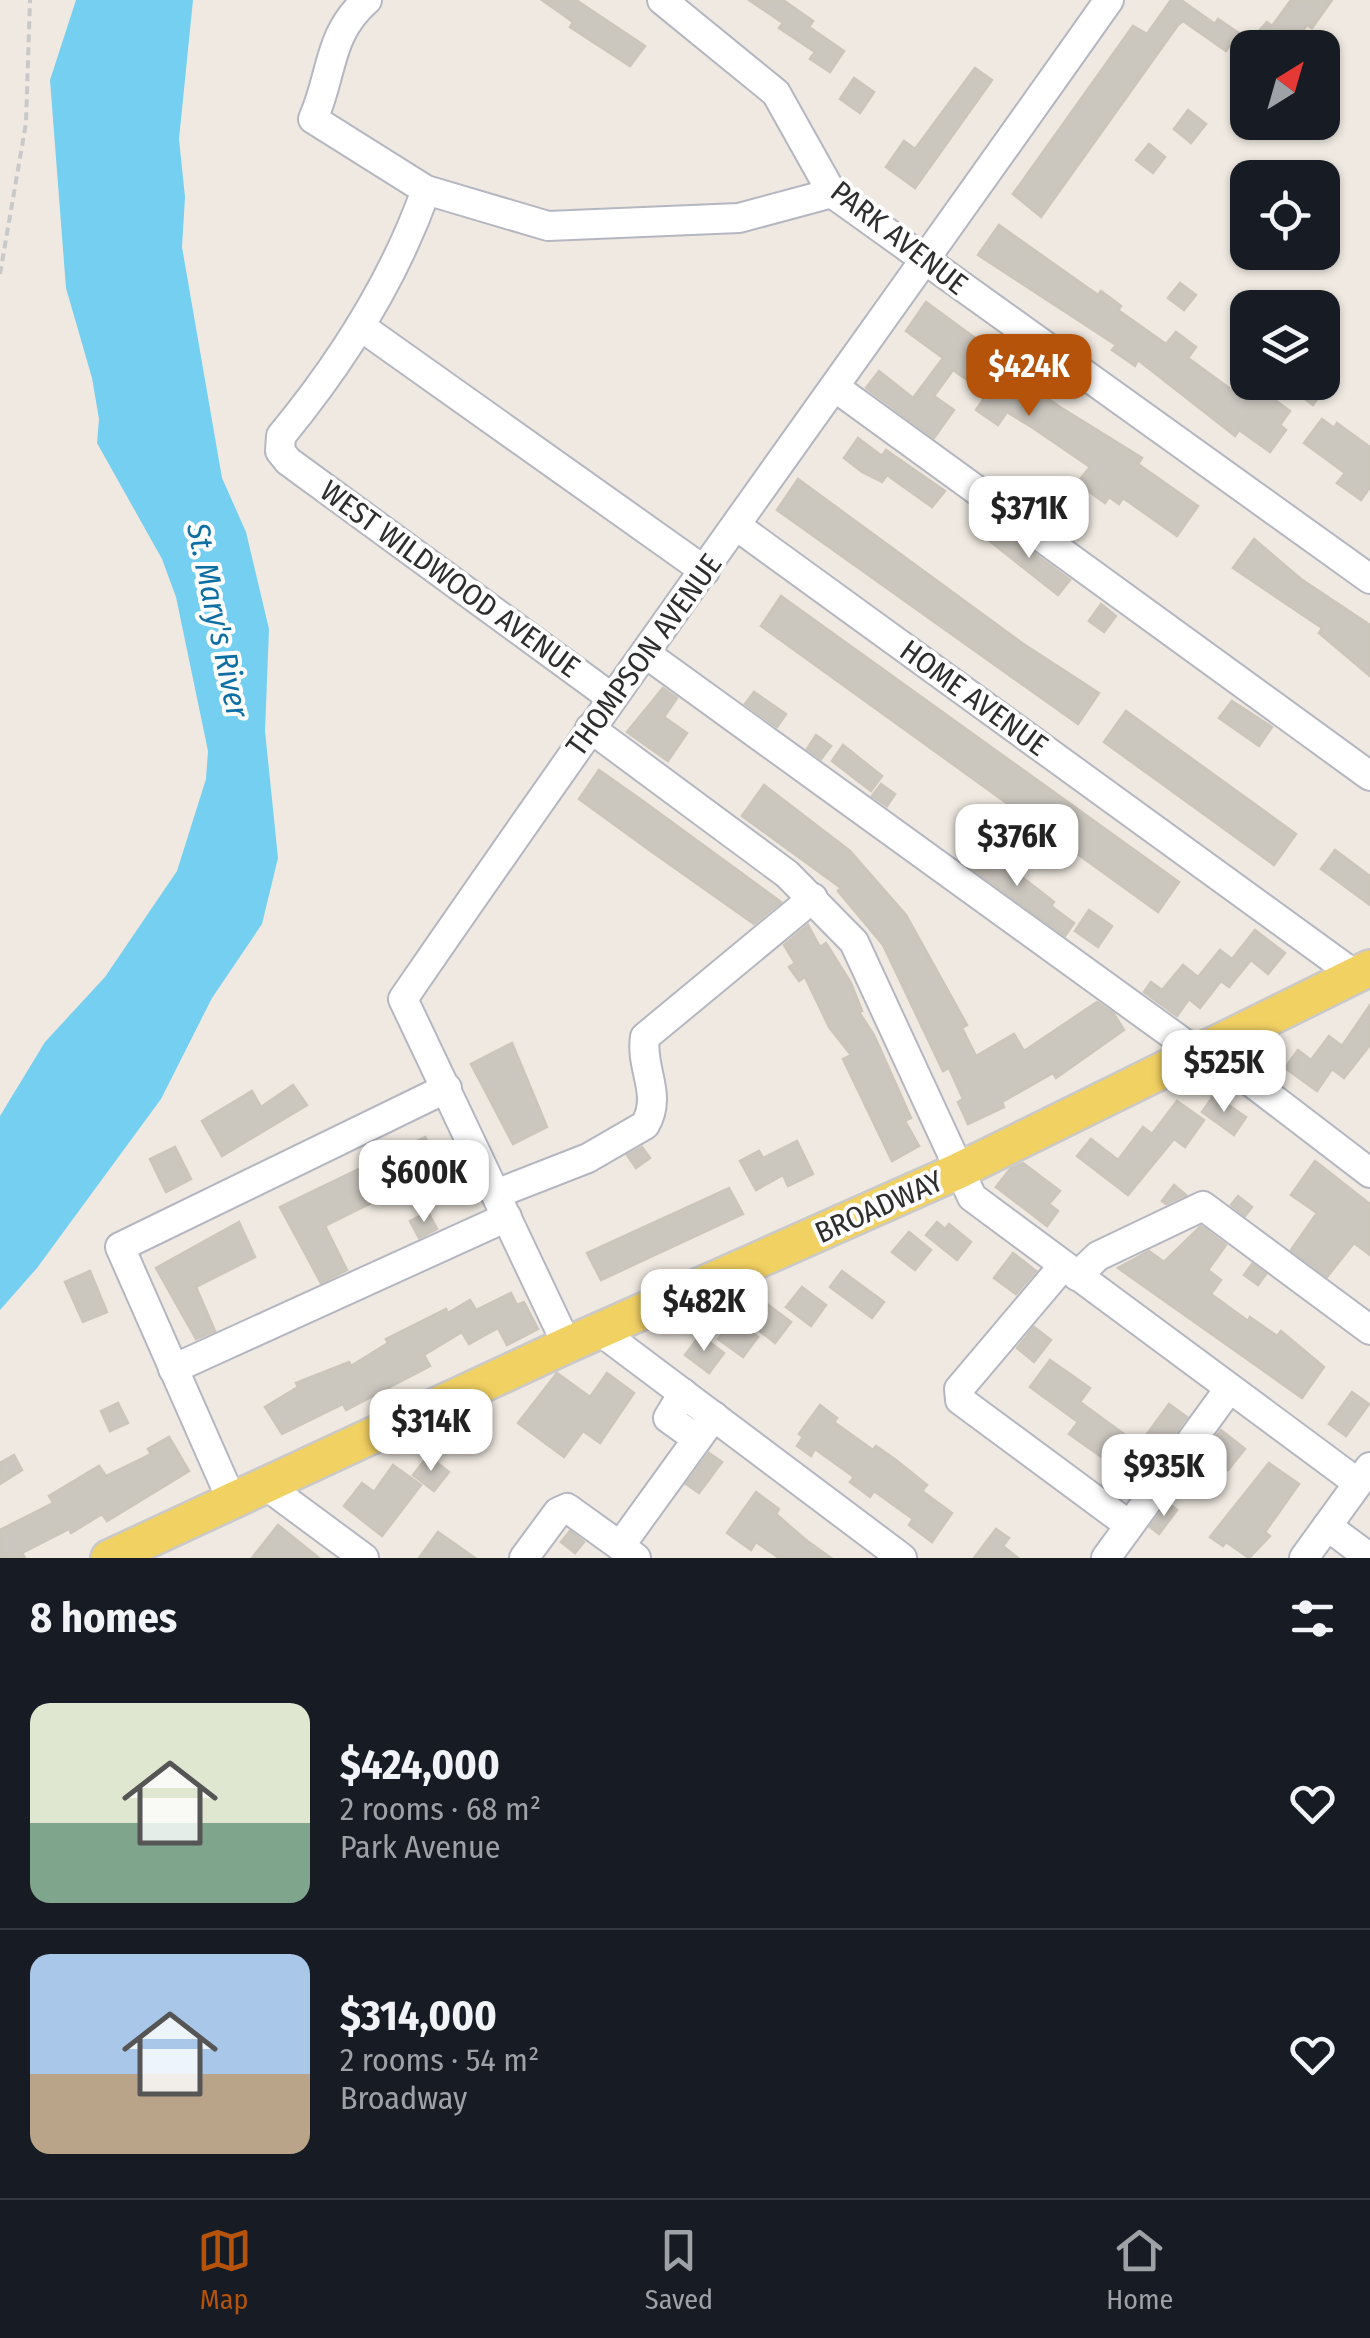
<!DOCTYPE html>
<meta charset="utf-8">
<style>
:root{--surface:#171b24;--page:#242831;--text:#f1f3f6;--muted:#9ea1a6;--line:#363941;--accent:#b45309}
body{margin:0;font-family:"Fira Sans Condensed",sans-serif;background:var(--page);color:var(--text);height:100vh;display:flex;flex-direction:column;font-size:38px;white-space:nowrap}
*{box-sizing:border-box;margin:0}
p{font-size:32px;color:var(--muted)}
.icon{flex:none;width:55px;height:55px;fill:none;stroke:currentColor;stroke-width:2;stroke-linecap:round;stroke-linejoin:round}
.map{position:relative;height:1558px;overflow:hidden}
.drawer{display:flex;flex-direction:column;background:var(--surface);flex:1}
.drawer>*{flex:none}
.needle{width:65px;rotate:37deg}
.controls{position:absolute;left:1230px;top:30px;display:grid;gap:20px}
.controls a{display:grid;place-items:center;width:110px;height:110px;border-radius:20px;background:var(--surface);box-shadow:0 2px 8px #0004;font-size:50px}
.price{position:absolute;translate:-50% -85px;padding:0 22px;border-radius:20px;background:#fff;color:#222;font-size:32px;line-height:65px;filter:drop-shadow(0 2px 5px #0008)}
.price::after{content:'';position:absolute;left:50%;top:60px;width:30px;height:22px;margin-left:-15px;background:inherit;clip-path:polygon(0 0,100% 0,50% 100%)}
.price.active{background:var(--accent);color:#fff}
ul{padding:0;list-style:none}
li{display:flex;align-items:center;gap:30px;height:250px;padding:0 30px}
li+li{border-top:2px solid var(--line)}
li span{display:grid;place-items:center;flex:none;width:280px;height:200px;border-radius:20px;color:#555}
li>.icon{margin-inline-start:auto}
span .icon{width:120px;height:120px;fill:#fffc;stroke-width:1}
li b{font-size:42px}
h2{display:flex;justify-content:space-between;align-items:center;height:120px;padding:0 30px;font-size:42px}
.tab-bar{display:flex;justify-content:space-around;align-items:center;height:140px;border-top:2px solid var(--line);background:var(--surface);font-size:28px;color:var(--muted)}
.tab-bar a{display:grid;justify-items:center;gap:5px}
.tab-bar .active{color:var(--accent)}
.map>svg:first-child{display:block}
</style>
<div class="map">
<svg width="1370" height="1558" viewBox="0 0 1370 1558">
<rect width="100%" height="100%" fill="#efe9e1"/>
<path fill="#75cff0" d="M 76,0 L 193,0 L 179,139 L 185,197 L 182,247 L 222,478 L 246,532 L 269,629 L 265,731 L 278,858 L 262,924 L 212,998 L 161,1099 L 37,1268 L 0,1310 L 0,1116 L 45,1042 L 105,977 L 177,871 L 206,779 L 208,751 L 176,597 L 162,559 L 97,443 L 99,419 L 92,378 L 66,288 L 50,80 Z"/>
<g fill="#cbc7bf" stroke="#cbc5ba" stroke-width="2.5">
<path d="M 542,0 L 576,0 L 645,46 L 630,66 L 570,27 L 573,22 Z"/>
<path d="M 749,0 L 783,0 L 813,21 L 809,27 L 844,51 L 830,72 L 810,59 L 815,52 L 779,28 L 783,23 Z"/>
<path d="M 1171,0 L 1181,0 L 1215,24 L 1218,19 L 1239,33 L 1226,51 L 1183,21 L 1178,25 L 1041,217 L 1013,194 L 1133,26 L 1147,34 Z"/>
<path d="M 1291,0 L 1332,0 L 1312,28 L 1307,25 L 1299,36 L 1289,30 L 1275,48 L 1258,48 L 1264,38 L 1257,33 L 1267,22 L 1272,26 Z"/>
<path d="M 975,68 L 992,80 L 915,188 L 886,167 L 904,141 L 915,149 Z"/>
<path d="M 854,78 L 874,92 L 860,113 L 840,99 Z"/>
<path d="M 1188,110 L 1206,124 L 1191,143 L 1174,129 Z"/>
<path d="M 1149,144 L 1165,157 L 1153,173 L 1136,160 Z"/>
<path d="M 999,225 L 1098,295 L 1101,291 L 1121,306 L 1118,310 L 1166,344 L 1176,332 L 1196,347 L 1188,358 L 1232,390 L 1242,376 L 1290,411 L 1280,425 L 1286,430 L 1270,452 L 1239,430 L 1235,436 L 1138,360 L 1135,366 L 1112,350 L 1116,345 L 978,255 Z"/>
<path d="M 1180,283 L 1196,295 L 1184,310 L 1168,298 Z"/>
<path d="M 926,302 L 1031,379 L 1027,384 L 1060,407 L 1142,458 L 1138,464 L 1198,506 L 1177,536 L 1123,498 L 1119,504 L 1109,497 L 1105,503 L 1077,483 L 1090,467 L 1033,428 L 1007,412 L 998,425 L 976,410 L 987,394 L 953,370 L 934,396 L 954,410 L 934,438 L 866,388 L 879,371 L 913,398 L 943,358 L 906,331 Z"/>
<path d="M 1304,382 L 1330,382 L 1313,405 L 1297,393 Z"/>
<path d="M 1322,419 L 1334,428 L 1337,423 L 1370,447 L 1370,487 L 1361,500 L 1337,483 L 1345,473 L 1304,443 Z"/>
<path d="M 858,438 L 882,456 L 886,450 L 945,491 L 932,507 L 887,475 L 882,482 L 862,472 L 844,458 Z"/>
<path d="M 798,479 L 1022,643 L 1099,693 L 1078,724 L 777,510 Z"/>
<path d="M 997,526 L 1070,580 L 1058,595 L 987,539 Z"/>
<path d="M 1254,539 L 1301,579 L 1370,625 L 1370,676 L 1319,633 L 1322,628 L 1233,568 Z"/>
<path d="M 781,596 L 1179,882 L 1158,912 L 761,626 Z"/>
<path d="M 1101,604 L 1116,616 L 1104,632 L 1089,621 Z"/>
<path d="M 663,688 L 677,698 L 664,717 L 687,733 L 668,761 L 627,732 Z"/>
<path d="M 754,692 L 786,714 L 777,727 L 745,704 Z"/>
<path d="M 1232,701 L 1272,727 L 1259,746 L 1219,718 Z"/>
<path d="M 1126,711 L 1296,834 L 1274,865 L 1104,742 Z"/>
<path d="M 816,735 L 831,746 L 821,759 L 807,749 Z"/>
<path d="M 843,745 L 882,776 L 871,791 L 832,761 Z"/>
<path d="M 599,770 L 643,801 L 781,902 L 754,924 L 652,852 L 579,799 Z"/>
<path d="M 881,784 L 895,794 L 887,806 L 872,796 Z"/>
<path d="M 764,785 L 850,851 L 906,915 L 967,1025 L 962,1028 L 976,1056 L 1014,1034 L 1024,1051 L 1097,1002 L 1114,1014 L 1124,1030 L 1056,1078 L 1053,1073 L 1002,1102 L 1004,1107 L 968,1124 L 958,1102 L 963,1099 L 949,1068 L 943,1071 L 883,945 L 838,891 L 841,888 L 742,816 Z"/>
<path d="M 970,846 L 990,861 L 994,855 L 1054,902 L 1051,906 L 1074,923 L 1065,936 L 960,860 Z"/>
<path d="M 1335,850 L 1370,876 L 1370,905 L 1321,869 Z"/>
<path d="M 1089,910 L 1112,926 L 1098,947 L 1075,931 Z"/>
<path d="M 808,925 L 820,947 L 826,943 L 851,983 L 862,1011 L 859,1012 L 874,1035 L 911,1118 L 905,1121 L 919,1146 L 892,1161 L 843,1059 L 851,1055 L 829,1027 L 805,977 L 799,981 L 789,967 L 795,963 L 784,945 Z"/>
<path d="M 1255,930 L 1285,953 L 1268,974 L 1251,960 L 1229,987 L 1221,981 L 1200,1008 L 1189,999 L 1177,1016 L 1144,992 L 1151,982 L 1162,990 L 1183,965 L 1198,977 L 1220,950 L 1232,959 Z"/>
<path d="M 1370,1005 L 1370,1045 L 1344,1078 L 1332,1069 L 1317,1091 L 1285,1068 L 1298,1050 L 1311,1060 L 1329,1036 L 1342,1046 Z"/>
<path d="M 512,1043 L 547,1127 L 513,1144 L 471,1064 Z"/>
<path d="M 293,1085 L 307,1105 L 222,1156 L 202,1121 L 252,1091 L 261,1107 Z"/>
<path d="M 1214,1095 L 1246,1117 L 1234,1135 L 1202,1112 Z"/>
<path d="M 1177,1101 L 1204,1120 L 1185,1147 L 1174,1139 L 1128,1195 L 1077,1156 L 1091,1139 L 1118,1160 L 1143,1127 L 1152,1134 Z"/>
<path d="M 425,1137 L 451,1180 L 430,1190 L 424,1177 L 325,1226 L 347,1270 L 321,1283 L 280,1207 Z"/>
<path d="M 797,1141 L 813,1174 L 788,1186 L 783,1175 L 756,1190 L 740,1161 L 759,1151 L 763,1158 Z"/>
<path d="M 175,1147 L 191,1179 L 166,1192 L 150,1159 Z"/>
<path d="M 642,1147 L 650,1158 L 636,1168 L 627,1155 Z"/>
<path d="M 1315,1161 L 1370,1204 L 1370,1255 L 1354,1243 L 1327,1277 L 1291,1250 L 1317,1213 L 1291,1195 Z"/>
<path d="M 1023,1163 L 1060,1191 L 1049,1204 L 1058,1211 L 1047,1226 L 996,1187 L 1010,1169 Z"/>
<path d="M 1174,1185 L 1186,1195 L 1166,1204 L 1162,1201 Z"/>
<path d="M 729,1188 L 743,1214 L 601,1280 L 587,1253 Z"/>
<path d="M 1238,1196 L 1252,1207 L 1245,1216 L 1231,1205 Z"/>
<path d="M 428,1212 L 437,1229 L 419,1238 L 410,1221 Z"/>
<path d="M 239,1222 L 255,1257 L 196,1287 L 215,1331 L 196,1339 L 156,1268 Z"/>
<path d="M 937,1222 L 945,1229 L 949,1224 L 971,1242 L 957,1260 L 926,1235 Z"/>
<path d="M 1201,1226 L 1226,1245 L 1208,1270 L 1221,1280 L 1211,1294 L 1248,1321 L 1250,1317 L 1277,1336 L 1281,1331 L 1324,1367 L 1302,1398 L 1118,1268 L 1149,1251 L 1164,1262 Z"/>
<path d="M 909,1232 L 931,1250 L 915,1270 L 892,1252 Z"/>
<path d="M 1013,1253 L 1036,1271 L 1016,1294 L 994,1278 Z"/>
<path d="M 1252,1264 L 1266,1274 L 1258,1285 L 1244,1275 Z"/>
<path d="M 90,1271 L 107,1312 L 83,1322 L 65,1282 Z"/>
<path d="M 842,1271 L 884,1302 L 872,1318 L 830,1287 Z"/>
<path d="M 802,1287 L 826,1305 L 811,1326 L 786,1307 Z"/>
<path d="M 511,1293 L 517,1305 L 524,1302 L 538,1329 L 507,1345 L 498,1328 L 469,1344 L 462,1332 L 424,1355 L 430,1366 L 346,1410 L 343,1404 L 282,1434 L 265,1407 L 298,1387 L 296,1383 L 349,1362 L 351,1366 L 388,1343 L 386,1339 L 446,1309 L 448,1313 L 470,1300 L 476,1310 Z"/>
<path d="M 767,1304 L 791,1322 L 775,1343 L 751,1324 Z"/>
<path d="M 734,1319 L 758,1337 L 743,1357 L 718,1339 Z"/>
<path d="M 1034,1327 L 1051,1340 L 1034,1362 L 1017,1348 Z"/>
<path d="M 700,1335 L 724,1353 L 709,1373 L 685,1355 Z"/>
<path d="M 1050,1360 L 1090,1388 L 1080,1402 L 1128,1437 L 1110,1463 L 1069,1434 L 1078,1422 L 1030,1387 Z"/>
<path d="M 557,1373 L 590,1397 L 607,1373 L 634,1393 L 600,1443 L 583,1431 L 564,1457 L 518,1423 Z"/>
<path d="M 1352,1392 L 1369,1404 L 1346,1436 L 1329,1424 Z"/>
<path d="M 118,1403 L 128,1423 L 110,1431 L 101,1411 Z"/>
<path d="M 1169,1404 L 1187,1417 L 1160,1454 L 1142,1441 Z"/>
<path d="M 820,1405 L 837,1418 L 834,1422 L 873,1450 L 876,1446 L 896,1460 L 927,1485 L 922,1491 L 952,1513 L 932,1542 L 909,1525 L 913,1519 L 874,1491 L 870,1497 L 850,1482 L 854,1477 L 815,1449 L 811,1456 L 797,1446 L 803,1437 L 799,1434 Z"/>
<path d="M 1221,1430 L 1245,1449 L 1228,1470 L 1205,1452 Z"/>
<path d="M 169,1437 L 189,1471 L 107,1521 L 102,1514 L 71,1533 L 69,1529 L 22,1553 L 25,1558 L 0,1558 L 0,1530 L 53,1503 L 49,1496 L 99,1466 L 106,1476 L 151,1454 L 148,1449 Z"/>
<path d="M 709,1453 L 722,1462 L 699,1493 L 686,1484 Z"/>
<path d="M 14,1455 L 22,1470 L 0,1484 L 0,1463 Z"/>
<path d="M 428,1456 L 449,1472 L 434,1491 L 413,1475 Z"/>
<path d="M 1269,1463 L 1299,1484 L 1265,1532 L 1270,1536 L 1249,1558 L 1226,1542 L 1223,1546 L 1210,1537 Z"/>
<path d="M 393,1465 L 421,1485 L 382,1536 L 344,1506 L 362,1483 L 374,1492 Z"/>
<path d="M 756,1492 L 779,1509 L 776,1514 L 806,1540 L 831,1558 L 779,1558 L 756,1542 L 751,1550 L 727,1533 Z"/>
<path d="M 1168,1503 L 1177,1510 L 1159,1534 L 1150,1527 Z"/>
<path d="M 278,1525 L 319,1558 L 252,1558 Z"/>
<path d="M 996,1529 L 1009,1538 L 1003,1546 L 1018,1558 L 974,1558 Z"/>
<path d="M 570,1531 L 584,1542 L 575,1553 L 561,1542 Z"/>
<path d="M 438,1532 L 475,1558 L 419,1558 Z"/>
</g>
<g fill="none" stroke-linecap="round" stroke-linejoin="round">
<g stroke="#b4b7c1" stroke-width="32">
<g id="minor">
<path d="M 367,0 C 327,35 333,75 313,119 L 426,190 L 548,226 L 739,218 L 832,193"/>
<path d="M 662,0 L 776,93 L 832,193 L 1370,579"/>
<path d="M 426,190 C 394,280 342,362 281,436 L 280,451 L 288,461 L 612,698"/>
<path d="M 360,326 L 705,571"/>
<path d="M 836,388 L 1370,776"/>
<path d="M 738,527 L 1355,975"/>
<path d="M 645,653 L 1199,1054"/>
<path d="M 590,728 L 787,874 L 854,942 L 972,1197 L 1358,1483"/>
<path d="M 1208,1049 L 1370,1173"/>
<path d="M 496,1194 L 588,1158 L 645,1125 C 663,1094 640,1069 645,1037 L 813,898"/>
<path d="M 1063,1266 L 959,1389 L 960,1400 L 1129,1525"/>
<path d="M 1077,1276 L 1098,1256 L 1203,1206 L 1370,1330"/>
<path d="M 600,1331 L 902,1558"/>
<path d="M 567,1345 L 403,999 C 634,663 874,333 1109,0"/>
<path d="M 173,1369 L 507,1217"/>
<path d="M 683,1393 L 668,1418 L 697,1439"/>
<path d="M 268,1487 L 364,1558"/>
<path d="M 232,1501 L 120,1247 L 447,1088"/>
<path d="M 1327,1526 L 1370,1558"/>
<path d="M 524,1558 L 558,1512 L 567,1508 L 620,1546"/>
<path d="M 636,1558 L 620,1546 L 714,1416"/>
<path d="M 1106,1558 L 1229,1389"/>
<path d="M 1304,1558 L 1370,1467"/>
</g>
</g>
<g stroke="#c9c9c9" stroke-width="40">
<path id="major" d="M 109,1558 L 567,1345 L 958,1171 L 1370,968"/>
</g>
<path stroke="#c9c9c9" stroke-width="4" stroke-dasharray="8 5" stroke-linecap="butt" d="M 0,274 L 26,123 L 30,0"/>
<use href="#minor" stroke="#fff" stroke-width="28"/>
<use href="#major" stroke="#f2d163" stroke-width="35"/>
</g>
<g text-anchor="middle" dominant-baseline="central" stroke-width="8" stroke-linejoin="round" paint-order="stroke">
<g font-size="30" fill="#2e2e2e" stroke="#fff">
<text transform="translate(899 238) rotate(38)">PARK AVENUE</text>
<text transform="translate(450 579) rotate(36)">WEST WILDWOOD AVENUE</text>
<text transform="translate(644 655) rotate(-54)">THOMPSON AVENUE</text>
<text transform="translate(974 698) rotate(36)">HOME AVENUE</text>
<text transform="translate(879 1207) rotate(-24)">BROADWAY</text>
</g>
<g font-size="32" font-style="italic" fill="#0d6fa3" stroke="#fff">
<text transform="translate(218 620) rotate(78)">St. Mary's River</text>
</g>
</g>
</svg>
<div class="controls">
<a><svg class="needle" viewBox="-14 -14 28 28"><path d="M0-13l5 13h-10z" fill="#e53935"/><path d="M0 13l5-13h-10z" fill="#9ea1a6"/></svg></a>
<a><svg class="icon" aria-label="locate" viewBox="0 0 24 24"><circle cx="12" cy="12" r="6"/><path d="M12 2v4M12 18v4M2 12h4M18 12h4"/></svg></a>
<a><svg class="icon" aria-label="layers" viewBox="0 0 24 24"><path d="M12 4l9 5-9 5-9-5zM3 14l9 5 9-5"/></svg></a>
</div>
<b class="price active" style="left:1029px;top:419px">$424K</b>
<b class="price" style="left:1029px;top:561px">$371K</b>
<b class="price" style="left:1017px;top:889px">$376K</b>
<b class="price" style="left:1224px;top:1115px">$525K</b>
<b class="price" style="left:424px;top:1225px">$600K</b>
<b class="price" style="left:704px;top:1354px">$482K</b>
<b class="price" style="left:431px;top:1474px">$314K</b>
<b class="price" style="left:1164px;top:1519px">$935K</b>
</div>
<section class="drawer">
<h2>8 homes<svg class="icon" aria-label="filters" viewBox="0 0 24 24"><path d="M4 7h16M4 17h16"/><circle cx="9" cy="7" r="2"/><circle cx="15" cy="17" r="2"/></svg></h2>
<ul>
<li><span style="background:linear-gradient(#dfe7d0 60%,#7fa58c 0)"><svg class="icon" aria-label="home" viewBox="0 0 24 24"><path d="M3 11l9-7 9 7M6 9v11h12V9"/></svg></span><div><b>$424,000</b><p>2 rooms · 68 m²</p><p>Park Avenue</p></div><svg class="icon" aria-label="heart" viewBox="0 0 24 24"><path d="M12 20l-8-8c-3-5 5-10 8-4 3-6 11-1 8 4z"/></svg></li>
<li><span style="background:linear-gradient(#a9c7e8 60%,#b9a48a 0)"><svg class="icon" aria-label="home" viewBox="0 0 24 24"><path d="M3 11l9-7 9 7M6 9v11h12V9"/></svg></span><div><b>$314,000</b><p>2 rooms · 54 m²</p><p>Broadway</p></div><svg class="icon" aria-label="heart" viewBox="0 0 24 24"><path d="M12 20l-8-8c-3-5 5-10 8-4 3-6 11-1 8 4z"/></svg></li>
</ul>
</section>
<nav class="tab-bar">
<a class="active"><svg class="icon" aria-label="map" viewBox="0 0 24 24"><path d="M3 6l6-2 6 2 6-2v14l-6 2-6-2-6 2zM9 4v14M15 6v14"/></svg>Map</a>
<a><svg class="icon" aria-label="saved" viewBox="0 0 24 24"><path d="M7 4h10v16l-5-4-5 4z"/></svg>Saved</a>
<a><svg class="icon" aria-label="home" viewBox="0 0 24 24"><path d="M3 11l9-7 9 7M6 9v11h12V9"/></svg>Home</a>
</nav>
